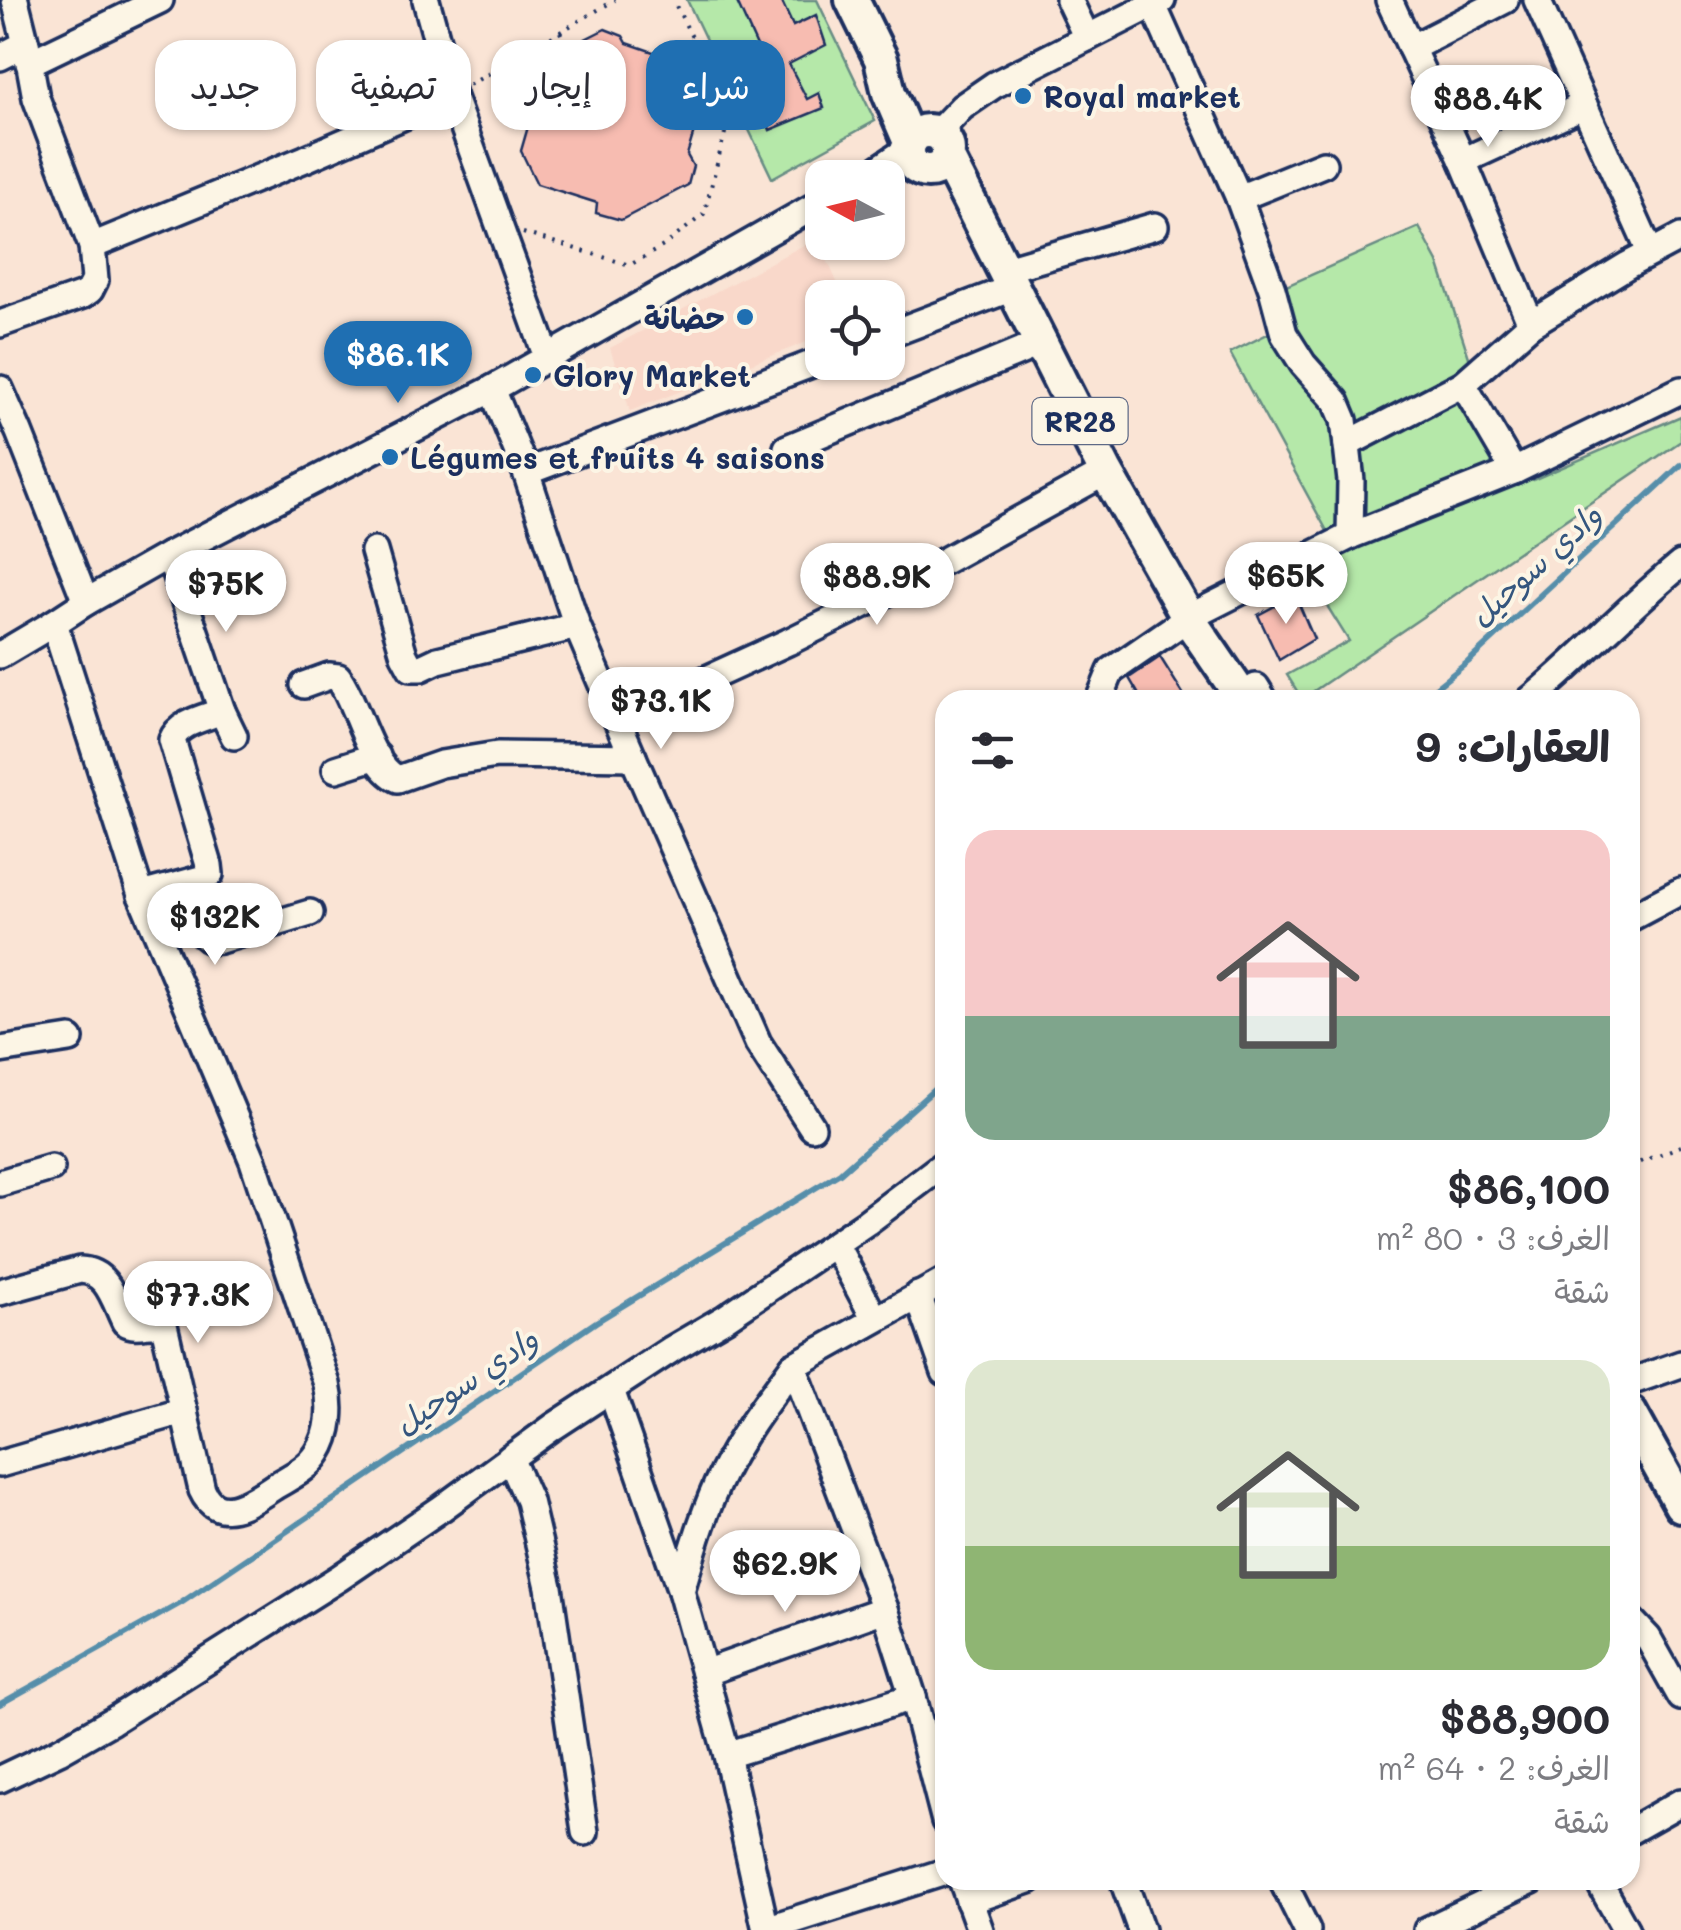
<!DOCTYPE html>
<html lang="ar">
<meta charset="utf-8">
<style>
:root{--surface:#fff;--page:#f2f2f3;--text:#2b2b33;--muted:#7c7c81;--accent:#1f6fb2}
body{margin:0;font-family:Mali,"Playpen Sans Arabic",sans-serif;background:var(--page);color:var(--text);direction:rtl;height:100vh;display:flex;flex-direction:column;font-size:38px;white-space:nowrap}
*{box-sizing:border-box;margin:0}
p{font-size:32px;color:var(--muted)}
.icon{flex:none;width:55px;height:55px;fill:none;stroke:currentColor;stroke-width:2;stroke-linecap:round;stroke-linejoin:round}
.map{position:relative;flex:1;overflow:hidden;direction:ltr}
.details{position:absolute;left:935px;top:690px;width:705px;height:1200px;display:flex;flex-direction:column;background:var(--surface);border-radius:30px;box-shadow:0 2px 8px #0004;direction:rtl}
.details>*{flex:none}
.banner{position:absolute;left:30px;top:40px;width:755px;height:90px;direction:rtl;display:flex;gap:20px}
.needle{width:65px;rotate:277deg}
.fabs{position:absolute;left:805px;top:160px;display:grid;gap:20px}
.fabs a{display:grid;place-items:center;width:100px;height:100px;border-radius:20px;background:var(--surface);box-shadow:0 2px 8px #0004;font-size:50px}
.price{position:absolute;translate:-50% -85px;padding:0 22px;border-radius:35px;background:#fff;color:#222;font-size:32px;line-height:65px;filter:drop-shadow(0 2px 5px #0008)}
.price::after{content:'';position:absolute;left:50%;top:60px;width:30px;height:22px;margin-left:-15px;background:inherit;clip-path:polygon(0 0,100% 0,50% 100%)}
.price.selected{background:var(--accent);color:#fff}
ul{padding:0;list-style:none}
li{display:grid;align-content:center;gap:20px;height:530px;padding:0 30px}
li span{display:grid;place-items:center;height:310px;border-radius:30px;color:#555}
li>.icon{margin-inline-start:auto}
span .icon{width:180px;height:180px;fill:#fffc;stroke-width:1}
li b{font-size:42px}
h2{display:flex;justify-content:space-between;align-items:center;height:120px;padding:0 30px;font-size:42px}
.tag{padding:0 35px;border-radius:30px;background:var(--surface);box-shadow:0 2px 8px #0004;font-size:35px;line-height:90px}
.tag.selected{background:var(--accent);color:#fff}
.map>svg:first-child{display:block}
</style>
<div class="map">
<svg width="1681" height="1930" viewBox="0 0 1681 1930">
<rect width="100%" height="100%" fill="#fae4d5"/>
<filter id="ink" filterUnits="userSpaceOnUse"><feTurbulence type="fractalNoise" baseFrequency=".01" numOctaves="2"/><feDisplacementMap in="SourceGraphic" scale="20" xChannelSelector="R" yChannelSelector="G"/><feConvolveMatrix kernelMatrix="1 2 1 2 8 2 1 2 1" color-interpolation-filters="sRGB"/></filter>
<g filter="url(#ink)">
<path fill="#f9d8ca" d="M 817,238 L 844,297 L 822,298 L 822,336 L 630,411 L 610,348 Z"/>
<g fill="#b5e8a9" stroke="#688c84" stroke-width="2.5">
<path d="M 687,0 L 817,0 L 875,121 L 772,178 Z"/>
<path d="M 1419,227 L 1438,262 L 1477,382 L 1533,480 L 1681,416 L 1681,441 L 1302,699 L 1287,675 L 1349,641 L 1311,580 L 1345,564 L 1230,353 L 1283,326 L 1268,294 Z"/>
</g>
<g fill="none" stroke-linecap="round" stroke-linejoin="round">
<g stroke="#578eaa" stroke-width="6">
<path d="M 1420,700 L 1468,662 L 1681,465"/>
<path d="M 0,1704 L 181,1603 L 596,1322 L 840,1173 L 945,1080"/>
</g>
</g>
<g fill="#f7bcb1" stroke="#1b2f5e" stroke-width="2.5">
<path d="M 736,0 L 781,0 L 793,26 L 816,15 L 826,45 L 789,64 L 807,99 L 819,93 L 824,108 L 770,130 L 752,81 L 768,71 Z"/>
<path d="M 605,29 L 623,36 L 627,43 L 691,65 L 705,95 L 687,155 L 693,166 L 688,185 L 621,220 L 596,213 L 597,203 L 537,184 L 521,151 L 540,85 L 535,80 L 544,60 Z"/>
<path d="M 1295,595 L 1314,639 L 1279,660 L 1258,615 Z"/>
<path d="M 1160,657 L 1187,700 L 1142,700 L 1129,678 Z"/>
</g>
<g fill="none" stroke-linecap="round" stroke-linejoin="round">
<g stroke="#1b2f5e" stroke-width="32">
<g id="minor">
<path d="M 426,0 L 452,95 L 547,357"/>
<path d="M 1069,0 L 1087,38"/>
<path d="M 1389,0 L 1463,161 L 1531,324"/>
<path d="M 1537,0 L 1650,252"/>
<path d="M 1153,5 L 1239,198 L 1272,289 L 1284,334 L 1303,364 L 1336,401 L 1344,420 L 1351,481 L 1350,536"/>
<path d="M 1411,48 L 1505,0"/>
<path d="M 0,57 L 26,44 L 15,0"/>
<path d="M 29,63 L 160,0"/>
<path d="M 937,133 L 962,107 L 994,85 L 1162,0"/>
<path d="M 1463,161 L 1582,106"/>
<path d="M 865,178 L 908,149"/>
<path d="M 1239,198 L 1323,164"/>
<path d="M 92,246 L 305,159 L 452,95"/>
<path d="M 1002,270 L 1155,226"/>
<path d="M 0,324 L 83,295 L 90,290 L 95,280 L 92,246 L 36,98 L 26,44"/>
<path d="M 888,335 L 1012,288"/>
<path d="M 0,389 L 19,432 L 86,602"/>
<path d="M 492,389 L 526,472 L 577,626 L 633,757 L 758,1043 L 812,1127"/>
<path d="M 1347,444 L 1463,384"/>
<path d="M 787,448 L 1041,343"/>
<path d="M 1514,471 L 1463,384 L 1531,324 L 1628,265 L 1681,237"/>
<path d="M 526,472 L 822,360"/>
<path d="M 374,551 L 404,655 L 411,668 L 421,668 L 438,660 L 577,626"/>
<path d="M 169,555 L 222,711 L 234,736"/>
<path d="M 0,655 L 54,623 L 86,602 L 169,555 L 492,389 L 822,202"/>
<path d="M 304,685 L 329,676 L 338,677 C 358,704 368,765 398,779 L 441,764 L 497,755 L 633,757"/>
<path d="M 1256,687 L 1264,700"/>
<path d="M 1099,700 L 1111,671 L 1188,618 L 1350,536 L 1514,471 L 1681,390"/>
<path d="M 1530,700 C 1582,657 1628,607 1681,564"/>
<path d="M 617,720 L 788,642 L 875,599 L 1106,472"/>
<path d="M 336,769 L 377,756"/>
<path d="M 192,882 L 201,931 C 206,940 211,941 220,940 L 310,913"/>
<path d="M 141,895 L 204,878 L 210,874 L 209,865 L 172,740 C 179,722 205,718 222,711"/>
<path d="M 1630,918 L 1681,891"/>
<path d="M 0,1050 L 70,1039"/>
<path d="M 0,1183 L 51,1168"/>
<path d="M 835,1244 L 875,1319"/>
<path d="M 945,1281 L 793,1366 L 885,1609 L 913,1697 L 945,1821"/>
<path d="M 0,1292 L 80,1270 C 108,1271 114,1300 125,1322 C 138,1330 150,1320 164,1325 L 202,1490 C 218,1526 252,1501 275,1486 C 290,1477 308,1469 318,1453 C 331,1433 332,1406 327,1384 L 253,1161 L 141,895 L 54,623"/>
<path d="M 918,1295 L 945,1372"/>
<path d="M 1630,1382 L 1681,1364"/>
<path d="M 611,1390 L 681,1591 L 727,1755 L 766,1930"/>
<path d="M 510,1458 L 529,1501 L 549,1587 L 585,1832"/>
<path d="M 0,1464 L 184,1411"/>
<path d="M 681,1591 C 693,1550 704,1510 723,1472 C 742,1434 768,1400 793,1366"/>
<path d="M 1630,1619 L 1648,1638 L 1681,1697"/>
<path d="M 704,1673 L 885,1609"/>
<path d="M 727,1755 L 913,1697"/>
<path d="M 0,1779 L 59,1751 L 112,1721 L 339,1578 L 442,1508 L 553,1427 L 672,1349 L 725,1318 L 867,1222 L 945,1163"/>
<path d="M 1630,1831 L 1681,1802"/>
<path d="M 962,1880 L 980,1930"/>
<path d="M 1123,1880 L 1141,1930"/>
<path d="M 1282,1880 L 1307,1930"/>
<path d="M 1598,1880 L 1626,1930"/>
<path d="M 969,1901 L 1029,1880"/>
<path d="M 766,1929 L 945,1872"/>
<path d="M 1427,1930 L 1532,1880"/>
</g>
</g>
<g stroke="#1b2f5e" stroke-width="40">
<g id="major">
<path d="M 852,0 L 881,59 L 889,93 L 910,142"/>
<circle cx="928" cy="151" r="20"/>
<path d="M 947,157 L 1106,472 L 1192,624 L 1244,700"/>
<path d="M 1630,1413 L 1681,1505"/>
</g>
</g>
<g stroke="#1b2f5e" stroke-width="4" stroke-dasharray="2.5 8" stroke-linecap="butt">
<path d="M 560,32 L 567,48"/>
<path d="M 469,85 L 615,0"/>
<path d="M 523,233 L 630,265 L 665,245 L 704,214 L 726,129 L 701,55 L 673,0"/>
<path d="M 1630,1166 L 1681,1146"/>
</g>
<use href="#minor" stroke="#fcf5e5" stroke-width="25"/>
<use href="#major" stroke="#fcf5e5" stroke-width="32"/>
</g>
</g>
<g fill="#1f6fb2" stroke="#fcf5e5" stroke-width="4">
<circle cx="1023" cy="96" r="10"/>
<circle cx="745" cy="317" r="10"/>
<circle cx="533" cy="375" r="10"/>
<circle cx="390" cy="457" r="10"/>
</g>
<g text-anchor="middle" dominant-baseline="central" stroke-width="8" stroke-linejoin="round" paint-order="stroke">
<rect fill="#fcf5e5" stroke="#5e6a86" stroke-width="2.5" x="1032.5" y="398" width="95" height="46" rx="8"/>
<g font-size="28" font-weight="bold" fill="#1b2f5e">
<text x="1080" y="421">RR28</text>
</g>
<g font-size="30" font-weight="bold" fill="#1b2f5e" stroke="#fcf5e5" text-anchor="start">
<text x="1043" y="96">Royal market</text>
<text x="725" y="317" text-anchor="end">حضانة</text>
<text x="553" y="375">Glory Market</text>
<text x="410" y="457">Légumes et fruits 4 saisons</text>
</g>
<g font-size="32" font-style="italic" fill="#34567e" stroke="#fcf5e5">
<text transform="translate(1534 564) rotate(-42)">وادي سوحيل</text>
<text transform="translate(465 1380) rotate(-34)">وادي سوحيل</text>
</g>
</g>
</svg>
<div class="fabs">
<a><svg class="needle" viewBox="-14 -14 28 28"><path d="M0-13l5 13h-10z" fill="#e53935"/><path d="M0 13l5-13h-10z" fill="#7c7c81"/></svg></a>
<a><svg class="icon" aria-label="locate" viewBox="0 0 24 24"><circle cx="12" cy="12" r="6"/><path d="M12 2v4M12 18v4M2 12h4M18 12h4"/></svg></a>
</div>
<b class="price" style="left:1488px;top:150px">$88.4K</b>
<b class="price selected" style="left:398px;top:406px">$86.1K</b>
<b class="price" style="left:1286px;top:627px">$65K</b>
<b class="price" style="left:877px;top:628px">$88.9K</b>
<b class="price" style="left:226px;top:635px">$75K</b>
<b class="price" style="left:661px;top:752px">$73.1K</b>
<b class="price" style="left:215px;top:968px">$132K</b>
<b class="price" style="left:198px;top:1346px">$77.3K</b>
<b class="price" style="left:785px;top:1615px">$62.9K</b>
<div class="banner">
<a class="tag selected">شراء</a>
<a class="tag">إيجار</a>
<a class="tag">تصفية</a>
<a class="tag">جديد</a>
</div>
<section class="details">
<h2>العقارات: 9<svg class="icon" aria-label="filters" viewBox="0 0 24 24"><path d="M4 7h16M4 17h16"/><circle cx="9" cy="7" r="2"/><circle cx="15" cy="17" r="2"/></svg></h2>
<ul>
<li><span style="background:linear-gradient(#f6c9c9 60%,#7fa58c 0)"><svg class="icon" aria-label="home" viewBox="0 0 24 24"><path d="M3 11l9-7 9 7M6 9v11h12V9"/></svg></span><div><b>$86,100</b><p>الغرف: 3 · 80 m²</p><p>شقة</p></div></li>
<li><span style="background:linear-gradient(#dfe7d0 60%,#8fb573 0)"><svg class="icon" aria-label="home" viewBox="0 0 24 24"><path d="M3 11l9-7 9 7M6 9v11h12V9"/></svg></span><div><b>$88,900</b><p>الغرف: 2 · 64 m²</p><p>شقة</p></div></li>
</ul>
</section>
</div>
